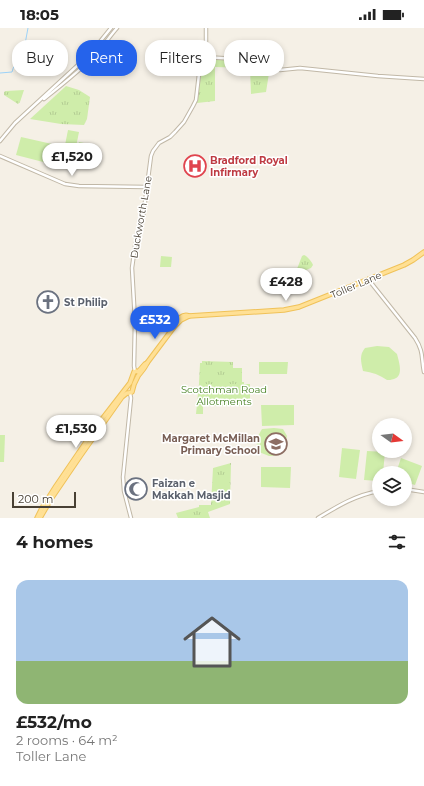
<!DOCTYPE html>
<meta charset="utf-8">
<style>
:root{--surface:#fff;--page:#f2f2f2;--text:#222;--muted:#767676;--line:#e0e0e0;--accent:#2563eb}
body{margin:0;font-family:Montserrat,sans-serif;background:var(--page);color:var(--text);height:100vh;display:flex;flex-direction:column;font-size:15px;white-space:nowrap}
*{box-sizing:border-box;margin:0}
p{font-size:13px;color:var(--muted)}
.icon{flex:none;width:22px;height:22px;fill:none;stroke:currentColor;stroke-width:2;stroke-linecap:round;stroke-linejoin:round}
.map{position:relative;height:490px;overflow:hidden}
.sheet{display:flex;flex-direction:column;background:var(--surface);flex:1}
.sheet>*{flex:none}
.hud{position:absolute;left:12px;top:12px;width:400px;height:36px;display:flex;gap:8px}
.needle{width:26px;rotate:105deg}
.controls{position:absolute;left:372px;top:390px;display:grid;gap:8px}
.controls a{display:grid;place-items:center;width:40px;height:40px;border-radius:50%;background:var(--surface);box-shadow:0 2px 6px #0003;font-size:20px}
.scale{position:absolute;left:12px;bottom:10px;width:64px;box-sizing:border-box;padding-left:4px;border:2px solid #484034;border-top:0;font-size:11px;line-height:14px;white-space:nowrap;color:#484034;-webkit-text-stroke:3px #fff;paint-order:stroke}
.price{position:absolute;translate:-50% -34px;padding:0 9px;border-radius:14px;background:#fff;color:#222;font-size:13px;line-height:26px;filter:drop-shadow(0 1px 2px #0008)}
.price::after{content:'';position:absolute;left:50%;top:24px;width:12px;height:9px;margin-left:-6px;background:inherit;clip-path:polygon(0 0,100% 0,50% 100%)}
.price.current{background:var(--accent);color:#fff}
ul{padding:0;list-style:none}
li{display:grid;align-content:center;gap:8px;height:212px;padding:0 16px}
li+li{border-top:1px solid var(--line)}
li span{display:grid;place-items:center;height:124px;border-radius:12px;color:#555}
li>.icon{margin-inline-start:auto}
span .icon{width:72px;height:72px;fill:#fffc;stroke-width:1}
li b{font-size:17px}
h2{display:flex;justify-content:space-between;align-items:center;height:48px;padding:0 16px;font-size:17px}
.pill{padding:0 14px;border-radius:16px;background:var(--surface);box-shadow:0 2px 6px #0003;font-size:14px;line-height:36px}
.pill.current{background:var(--accent);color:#fff}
.status{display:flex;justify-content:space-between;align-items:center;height:28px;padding:0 20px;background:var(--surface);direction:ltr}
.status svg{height:11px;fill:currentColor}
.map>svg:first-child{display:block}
</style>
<div class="status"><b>18:05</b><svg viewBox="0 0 49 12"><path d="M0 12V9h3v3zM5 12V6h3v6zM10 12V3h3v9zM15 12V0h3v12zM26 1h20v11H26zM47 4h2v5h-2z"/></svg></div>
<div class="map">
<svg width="424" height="490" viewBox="0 0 424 490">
<defs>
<pattern id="grass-tufts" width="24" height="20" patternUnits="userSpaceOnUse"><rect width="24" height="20" fill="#cfedaa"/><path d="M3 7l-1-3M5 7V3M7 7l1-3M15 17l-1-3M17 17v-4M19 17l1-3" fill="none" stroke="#b3cc93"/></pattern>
</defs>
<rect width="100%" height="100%" fill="#f5f0e6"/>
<g fill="url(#grass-tufts)">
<path d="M 44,22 L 52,42 L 40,47 Z"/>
<path d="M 203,30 L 254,33 L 262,35 L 270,39 L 266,64 L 251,66 L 250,40 L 215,39 L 215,73 L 197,75 Z"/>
<path d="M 66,58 L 79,62 L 90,69 L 87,91 L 84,97 L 61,96 L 30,91 Z"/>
<path d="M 24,62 L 20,74 L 18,76 L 4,67 L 4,64 L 6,63 Z"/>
<path d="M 304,227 C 307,228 312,234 313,237 L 311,240 L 301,244 L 297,241 L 302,228 Z"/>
<path d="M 202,333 L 233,334 L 233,340 L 242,340 L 242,354 L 244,354 L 244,356 L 199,356 L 200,335 L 202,335 Z"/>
<path d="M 231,435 L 230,476 L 208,484 L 210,490 L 178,490 L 176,485 L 199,479 L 199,477 L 211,477 L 213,440 Z"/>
</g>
<g fill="#cfedaa">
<path d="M 68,102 L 79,104 L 75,124 L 64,122 Z"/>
<path d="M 21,109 L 52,116 L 47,135 L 16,127 Z"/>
<path d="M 79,114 L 89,116 L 87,127 L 77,125 Z"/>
<path d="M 161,228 L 172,229 L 171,239 L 160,239 Z"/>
<path d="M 377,318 L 389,319 L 397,326 C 399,334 404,348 394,351 C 391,352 389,352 387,352 C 380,347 372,344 363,343 C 361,334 359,327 365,320 Z"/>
<path d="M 259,334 L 288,334 L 287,346 L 259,346 Z"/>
<path d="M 199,356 L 250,356 L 250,378 L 203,378 L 203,386 L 196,386 Z"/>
<path d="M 261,377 L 294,377 L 294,397 L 262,398 Z"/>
<path d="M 274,400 L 283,401 L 287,408 C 285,418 281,429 269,428 C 266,427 262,425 259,424 C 255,415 257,409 262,401 Z"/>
<path d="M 0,407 L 5,407 L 4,434 L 0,434 Z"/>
<path d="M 342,420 L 360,422 L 356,451 L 339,449 Z"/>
<path d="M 367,423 L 385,424 L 383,445 L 379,445 L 379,453 L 364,452 Z"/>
<path d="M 401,430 L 422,438 L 415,457 L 405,454 L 405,445 L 396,445 Z"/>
<path d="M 261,439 L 291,439 L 290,460 L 261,459 Z"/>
</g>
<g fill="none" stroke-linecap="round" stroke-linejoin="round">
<path stroke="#9cd2f8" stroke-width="1" d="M 0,45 L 12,44 C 14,35 22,28 26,19 L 25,16 L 28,0"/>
<g stroke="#c1b8a7" stroke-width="4.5">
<g id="minor">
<path d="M 203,29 L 256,32 L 264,35 L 280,42 L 300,40 L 378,48 L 424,51"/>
<path d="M 44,71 C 63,56 81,42 97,25 C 104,17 110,8 117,0"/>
<path d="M 0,113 L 15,95 L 90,26 L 111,0"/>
<path d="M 0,128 L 65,156 L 79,158 L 146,159"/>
<path d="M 368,251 L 415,310 C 424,324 421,329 424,344"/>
<path d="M 135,344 L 134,338 L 135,293 L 132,240 L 135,218 L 143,189 L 151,128 L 153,123 L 159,115 L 170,109 L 175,104 L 184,94 L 193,78 L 196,72 L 199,46 L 206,14 L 206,0"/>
<path d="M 130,365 L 131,370 L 123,449 L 124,463 L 131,490"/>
<path d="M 405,461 L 424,464"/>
<path d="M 318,490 C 338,478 356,467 379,463"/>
</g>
</g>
<g stroke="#f0c259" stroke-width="5.5">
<g id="major">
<path d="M 174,299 C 176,292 183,285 189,288 L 284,282 L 299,279 L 404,237 L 413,232 L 424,224"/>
<path d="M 37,490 L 42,480 L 56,458 L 99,395 L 130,355 L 134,344 L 136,343 L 138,344 L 145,336 L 147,335"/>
<path d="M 40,490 L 51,471 L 81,427 L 122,369 L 127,365 L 129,365 L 132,364 C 133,358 135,353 138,348 C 141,344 145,340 147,335 L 174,299 L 181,292 L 189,288"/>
</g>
</g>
<use href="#minor" stroke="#fff" stroke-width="2.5"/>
<use href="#major" stroke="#ffe095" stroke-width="3.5"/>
</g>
<defs>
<g id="hospital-ring" transform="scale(1.15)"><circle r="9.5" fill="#fff" stroke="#e0444e" stroke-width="1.5"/><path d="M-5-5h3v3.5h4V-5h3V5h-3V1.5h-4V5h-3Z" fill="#e0444e"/></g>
<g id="church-ring" transform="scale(1.15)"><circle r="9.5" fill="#fff" stroke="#6b7280" stroke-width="1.5"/><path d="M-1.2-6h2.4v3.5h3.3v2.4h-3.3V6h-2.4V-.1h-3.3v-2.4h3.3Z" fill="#6b7280"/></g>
<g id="school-ring" transform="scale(1.15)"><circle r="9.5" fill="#fff" stroke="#8d6e63" stroke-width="1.5"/><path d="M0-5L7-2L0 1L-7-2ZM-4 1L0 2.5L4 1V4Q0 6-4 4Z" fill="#8d6e63"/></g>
<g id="mosque-ring" transform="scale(1.15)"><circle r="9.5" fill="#fff" stroke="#6b7280" stroke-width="1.5"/><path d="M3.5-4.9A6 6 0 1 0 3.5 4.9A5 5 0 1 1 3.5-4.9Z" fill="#6b7280"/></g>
</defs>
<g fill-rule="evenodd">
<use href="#hospital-ring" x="195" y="138"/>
<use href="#church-ring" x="48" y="274"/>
<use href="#school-ring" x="276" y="416"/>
<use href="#mosque-ring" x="136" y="461"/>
</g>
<g text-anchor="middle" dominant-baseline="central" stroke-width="3" stroke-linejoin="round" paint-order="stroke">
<g font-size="10" font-weight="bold" fill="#be3a42" stroke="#fff" text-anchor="start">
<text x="210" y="132">Bradford Royal<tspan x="210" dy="12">Infirmary</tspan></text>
</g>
<g font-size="10" fill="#484034" stroke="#fff">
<text transform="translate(141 189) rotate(-80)">Duckworth Lane</text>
<text transform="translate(356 257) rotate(-23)">Toller Lane</text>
</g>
<g font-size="10" font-weight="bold" fill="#5b616d" stroke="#fff" text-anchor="start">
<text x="64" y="274">St Philip</text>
<text x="152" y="455">Faizan e<tspan x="152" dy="12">Makkah Masjid</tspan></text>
</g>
<g font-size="10" fill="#458021" stroke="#fff">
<text x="224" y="361">Scotchman Road<tspan x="224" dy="12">Allotments</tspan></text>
</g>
<g font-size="10" font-weight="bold" fill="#785e54" stroke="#fff" text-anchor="end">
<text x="260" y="410">Margaret McMillan<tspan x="260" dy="12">Primary School</tspan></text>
</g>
</g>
</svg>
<div class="controls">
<a><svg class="needle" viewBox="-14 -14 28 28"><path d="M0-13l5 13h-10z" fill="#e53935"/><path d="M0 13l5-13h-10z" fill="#767676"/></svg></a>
<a><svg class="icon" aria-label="layers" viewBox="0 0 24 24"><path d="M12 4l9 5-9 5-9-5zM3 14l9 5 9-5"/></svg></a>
</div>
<div class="scale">200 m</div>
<b class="price" style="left:72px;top:149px">£1,520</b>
<b class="price" style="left:286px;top:274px">£428</b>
<b class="price current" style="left:155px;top:312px">£532</b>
<b class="price" style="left:76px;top:421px">£1,530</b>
<div class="hud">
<a class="pill">Buy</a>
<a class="pill current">Rent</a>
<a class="pill">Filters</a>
<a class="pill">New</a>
</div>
</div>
<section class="sheet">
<h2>4 homes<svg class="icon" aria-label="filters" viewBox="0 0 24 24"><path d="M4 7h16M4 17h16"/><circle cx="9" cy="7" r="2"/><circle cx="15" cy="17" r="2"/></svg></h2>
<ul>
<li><span style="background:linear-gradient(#a9c7e8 65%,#8fb573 0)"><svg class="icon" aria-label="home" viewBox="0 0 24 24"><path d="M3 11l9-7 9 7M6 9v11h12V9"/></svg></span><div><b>£532/mo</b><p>2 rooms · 64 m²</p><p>Toller Lane</p></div></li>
</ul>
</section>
